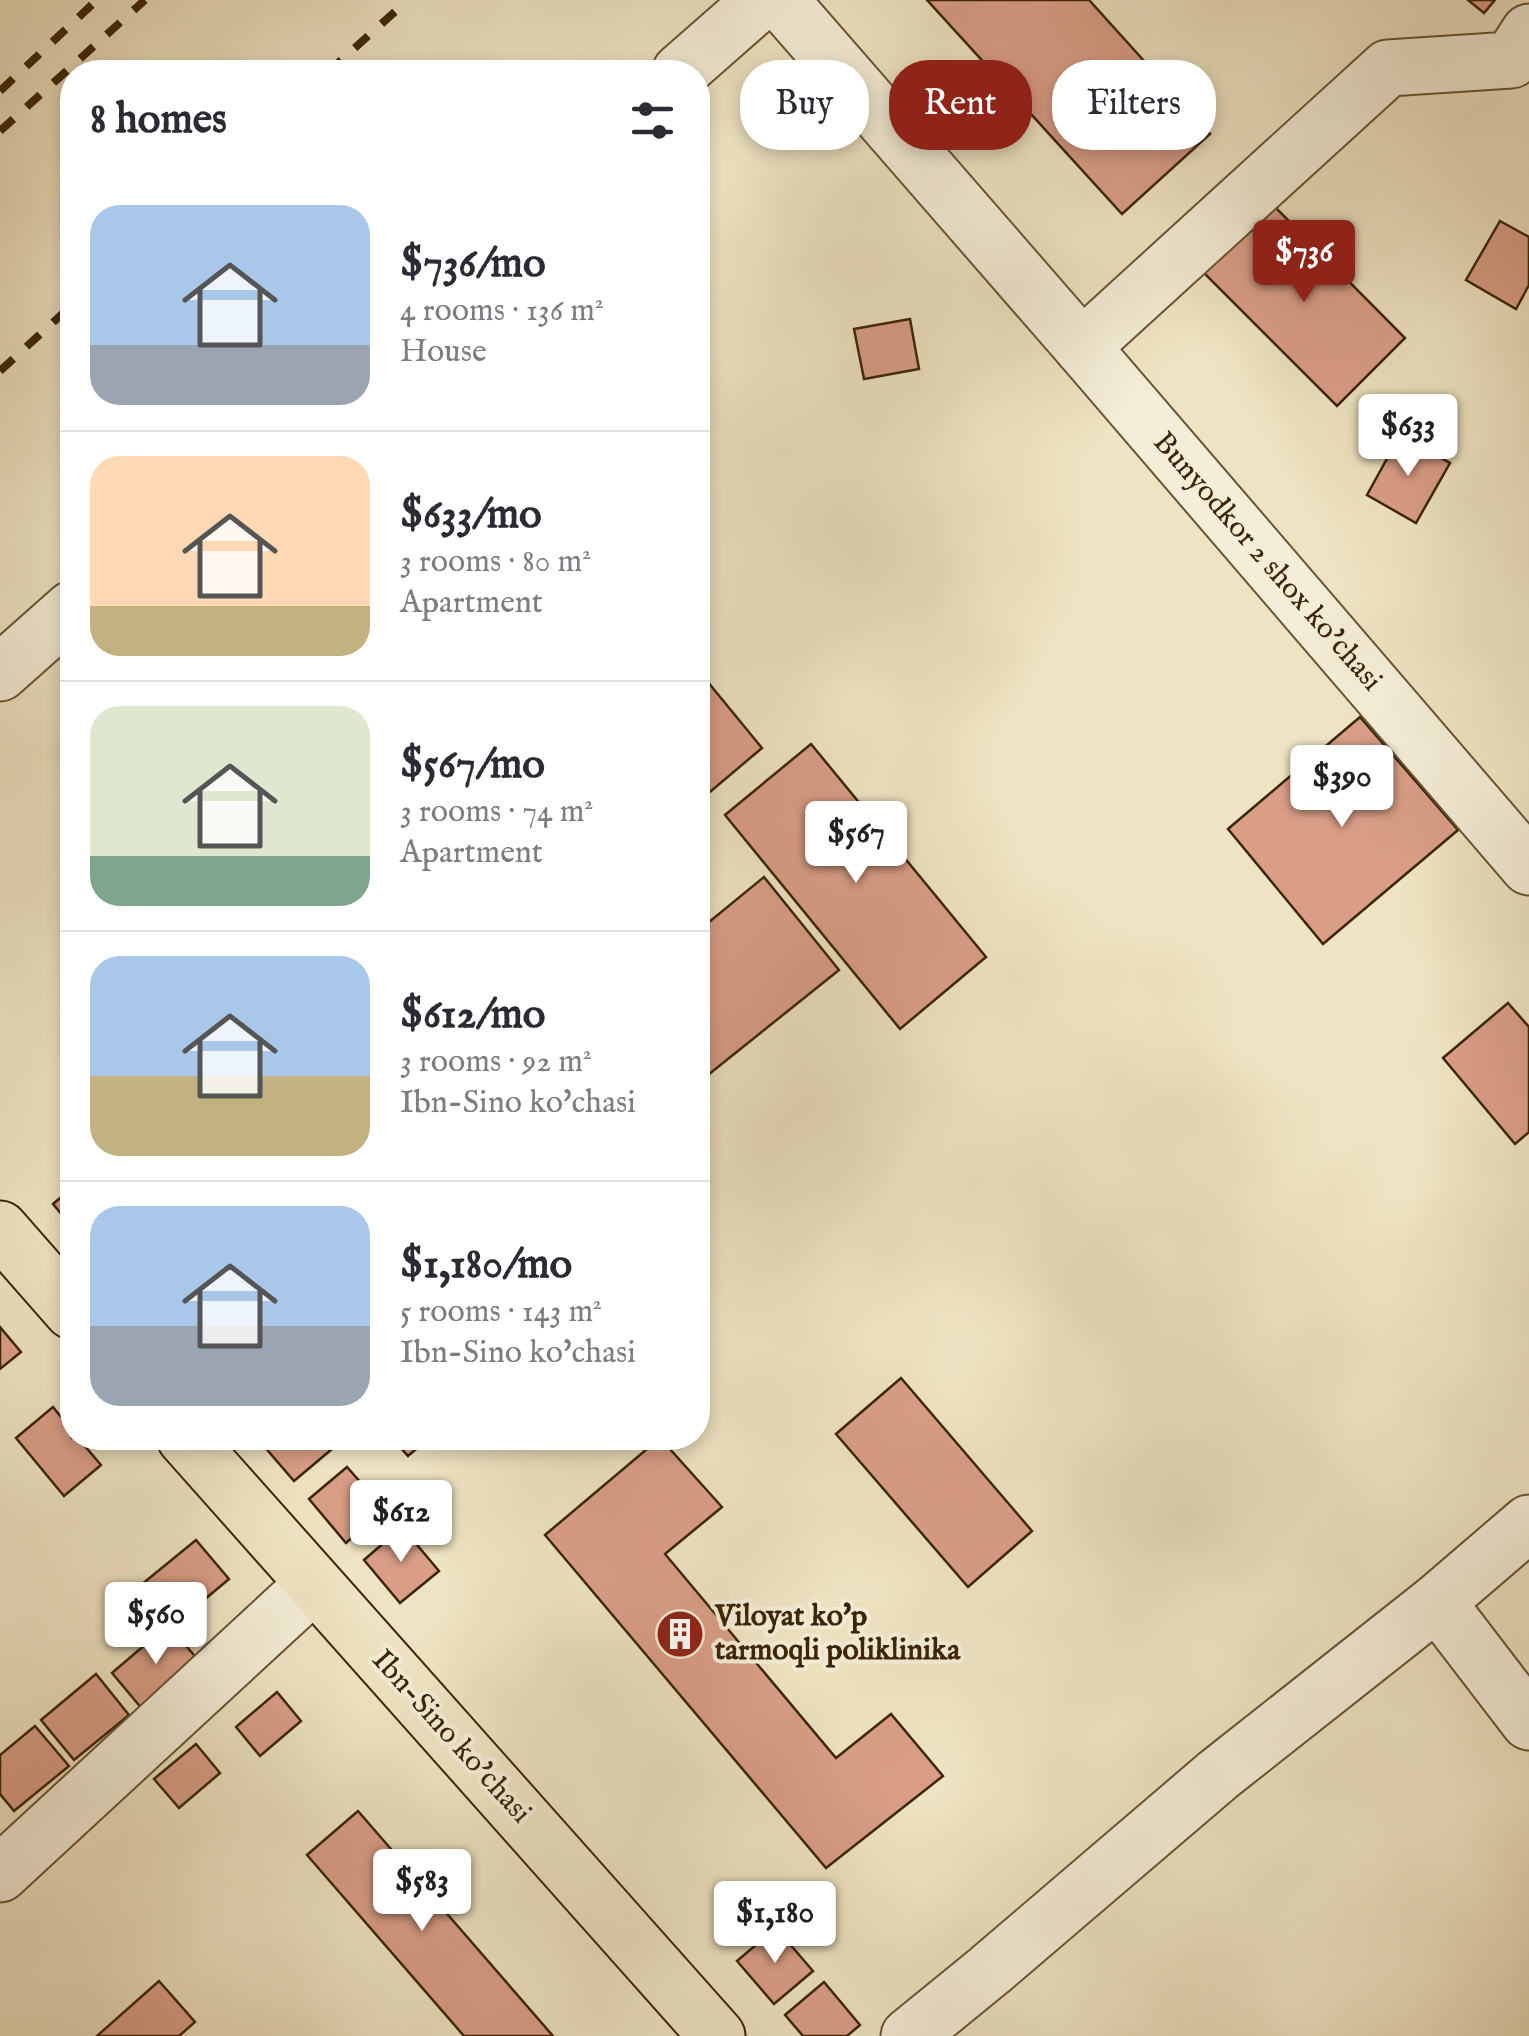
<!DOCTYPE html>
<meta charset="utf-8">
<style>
:root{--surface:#fff;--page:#f2f2f3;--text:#2b2b33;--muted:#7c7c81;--line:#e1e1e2;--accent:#8f2418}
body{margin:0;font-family:"IM FELL English",serif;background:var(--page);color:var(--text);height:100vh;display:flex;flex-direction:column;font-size:38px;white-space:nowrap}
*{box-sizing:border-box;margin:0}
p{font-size:32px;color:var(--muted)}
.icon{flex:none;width:55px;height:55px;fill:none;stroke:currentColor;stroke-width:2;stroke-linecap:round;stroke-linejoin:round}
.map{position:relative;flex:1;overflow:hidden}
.panel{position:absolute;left:60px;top:60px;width:650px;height:1390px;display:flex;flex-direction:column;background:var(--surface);border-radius:40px;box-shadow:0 5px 15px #0003}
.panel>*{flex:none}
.guide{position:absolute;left:740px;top:60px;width:638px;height:90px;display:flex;gap:20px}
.price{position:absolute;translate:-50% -85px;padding:0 22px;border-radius:10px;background:#fff;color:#222;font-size:32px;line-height:65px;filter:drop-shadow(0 2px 5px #0008)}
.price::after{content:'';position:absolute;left:50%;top:60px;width:30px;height:22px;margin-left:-15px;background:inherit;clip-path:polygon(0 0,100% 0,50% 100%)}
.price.current{background:var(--accent);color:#fff}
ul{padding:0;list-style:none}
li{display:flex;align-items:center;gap:30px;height:250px;padding:0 30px}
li+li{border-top:2px solid var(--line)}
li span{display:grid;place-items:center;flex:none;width:280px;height:200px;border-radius:30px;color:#555}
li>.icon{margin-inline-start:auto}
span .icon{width:120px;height:120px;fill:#fffc;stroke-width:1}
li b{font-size:42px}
h2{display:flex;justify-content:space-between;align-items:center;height:120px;padding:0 30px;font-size:42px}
.chip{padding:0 35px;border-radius:40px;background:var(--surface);box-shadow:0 5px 15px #0003;font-size:35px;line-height:90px}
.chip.current{background:var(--accent);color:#fff}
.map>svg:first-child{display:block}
</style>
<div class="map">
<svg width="1529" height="2036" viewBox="0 0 1529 2036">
<rect width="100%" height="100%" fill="#eee3c2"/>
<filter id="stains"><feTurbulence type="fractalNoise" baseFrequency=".002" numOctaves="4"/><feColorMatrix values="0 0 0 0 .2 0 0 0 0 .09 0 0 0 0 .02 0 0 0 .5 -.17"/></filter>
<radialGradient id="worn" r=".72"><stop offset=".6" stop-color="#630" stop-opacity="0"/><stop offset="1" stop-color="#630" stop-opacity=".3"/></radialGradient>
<g fill="#da9e87" stroke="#3a2506" stroke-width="2.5">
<path d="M 927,0 L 1089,0 L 1210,134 L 1122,214 Z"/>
<path d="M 1468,0 L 1495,0 L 1484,13 Z"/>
<path d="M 1271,203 L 1405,338 L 1337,406 L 1203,272 Z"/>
<path d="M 1500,221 L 1529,237 L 1529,285 L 1516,309 L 1466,280 Z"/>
<path d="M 910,319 L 919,369 L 864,379 L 854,329 Z"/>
<path d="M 1400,435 L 1450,463 L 1416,523 L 1367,495 Z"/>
<path d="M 698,670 L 762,748 L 698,802 Z"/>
<path d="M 1360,717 L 1458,830 L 1323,944 L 1228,829 Z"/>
<path d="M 811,744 L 986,957 L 900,1029 L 725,815 Z"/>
<path d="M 764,877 L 839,970 L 698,1083 L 698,931 Z"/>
<path d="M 1508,1003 L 1529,1027 L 1529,1132 L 1515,1144 L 1443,1058 Z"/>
<path d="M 72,1188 L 72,1227 L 53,1204 Z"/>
<path d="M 0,1327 L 21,1352 L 0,1369 Z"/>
<path d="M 901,1378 L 1032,1531 L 968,1587 L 836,1434 Z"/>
<path d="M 53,1407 L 72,1431 L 72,1438 L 78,1438 L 101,1465 L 64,1496 L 16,1438 Z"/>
<path d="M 257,1438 L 323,1438 L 332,1449 L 294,1481 Z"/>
<path d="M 392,1438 L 429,1438 L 408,1456 Z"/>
<path d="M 660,1438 L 722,1507 L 665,1554 L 836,1758 L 891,1714 L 943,1776 L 826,1868 L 545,1535 Z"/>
<path d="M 347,1467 L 384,1509 L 346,1543 L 309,1499 Z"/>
<path d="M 402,1527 L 439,1571 L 400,1603 L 364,1560 Z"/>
<path d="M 196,1540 L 229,1579 L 174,1625 L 141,1585 Z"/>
<path d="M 168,1625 L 200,1662 L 143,1710 L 112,1673 Z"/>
<path d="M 96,1674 L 129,1715 L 74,1760 L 41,1720 Z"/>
<path d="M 277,1692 L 301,1721 L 260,1756 L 236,1727 Z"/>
<path d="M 35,1726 L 69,1766 L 14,1811 L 0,1794 L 0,1755 Z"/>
<path d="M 196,1744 L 220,1773 L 179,1808 L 154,1779 Z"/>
<path d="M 358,1811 L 553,2036 L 464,2036 L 307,1855 Z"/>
<path d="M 776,1928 L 813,1971 L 774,2004 L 737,1961 Z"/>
<path d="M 159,1981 L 195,2022 L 179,2036 L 97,2036 Z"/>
<path d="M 824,1982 L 860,2025 L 847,2036 L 803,2036 L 785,2015 Z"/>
</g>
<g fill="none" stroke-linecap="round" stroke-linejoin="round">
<g stroke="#675435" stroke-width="59">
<g id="minor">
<path d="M 780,0 L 1082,347 L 1529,867"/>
<path d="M 680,72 L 762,0"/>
<path d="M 1082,347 L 1388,68 L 1511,60 L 1529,32"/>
<path d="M 0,673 L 72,609"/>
<path d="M 1437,1602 L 1529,1722"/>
<path d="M 0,1874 L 314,1584"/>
<path d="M 909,2036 L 990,1970 L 1218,1775 L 1437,1602 L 1529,1523"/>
</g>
</g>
<g stroke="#3a2506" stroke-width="59">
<g id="major">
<path d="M 0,1229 L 72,1311"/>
<path d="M 185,1438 L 717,2036"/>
</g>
</g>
<use href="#minor" stroke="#f4edd7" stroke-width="55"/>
<use href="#major" stroke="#eee3c2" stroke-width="55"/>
<g stroke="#3a2506" stroke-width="8" stroke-dasharray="18 18" stroke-linecap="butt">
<path d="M 328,72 L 408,0"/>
<path d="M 0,91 L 97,0"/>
<path d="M 0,131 L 145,0"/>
<path d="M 0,371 L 72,305"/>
</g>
</g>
<defs>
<g id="building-disc" transform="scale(2.5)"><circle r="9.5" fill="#8f2418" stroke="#f4edd7"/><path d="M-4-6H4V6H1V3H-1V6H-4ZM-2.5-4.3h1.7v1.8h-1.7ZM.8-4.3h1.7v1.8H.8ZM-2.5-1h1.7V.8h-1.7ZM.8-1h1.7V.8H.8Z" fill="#fff"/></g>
</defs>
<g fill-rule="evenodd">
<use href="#building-disc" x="680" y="1634"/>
</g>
<g text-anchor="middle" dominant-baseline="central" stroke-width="8" stroke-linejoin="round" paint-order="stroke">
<g font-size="30" fill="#3a2506" stroke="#f4edd7">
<text transform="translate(1267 562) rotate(49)">Bunyodkor 2 shox ko'chasi</text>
<text transform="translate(451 1737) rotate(48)">Ibn-Sino ko'chasi</text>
</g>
<g font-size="30" font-weight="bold" fill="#3a2506" stroke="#f4edd7" text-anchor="start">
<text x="715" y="1617">Viloyat ko'p<tspan x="715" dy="34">tarmoqli poliklinika</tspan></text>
</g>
</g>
<rect width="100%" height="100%" filter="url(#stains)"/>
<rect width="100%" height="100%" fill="url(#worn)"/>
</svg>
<b class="price current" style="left:1304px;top:305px">$736</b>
<b class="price" style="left:1408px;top:479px">$633</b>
<b class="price" style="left:1342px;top:830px">$390</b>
<b class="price" style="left:856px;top:886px">$567</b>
<b class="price" style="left:401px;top:1565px">$612</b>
<b class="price" style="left:156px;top:1667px">$560</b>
<b class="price" style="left:422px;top:1934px">$583</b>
<b class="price" style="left:775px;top:1966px">$1,180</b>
<div class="guide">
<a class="chip">Buy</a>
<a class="chip current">Rent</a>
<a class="chip">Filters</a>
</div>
<section class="panel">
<h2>8 homes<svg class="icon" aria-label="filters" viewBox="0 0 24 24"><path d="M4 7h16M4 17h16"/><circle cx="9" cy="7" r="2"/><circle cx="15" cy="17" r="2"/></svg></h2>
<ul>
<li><span style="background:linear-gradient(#a9c7e8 70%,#9aa5b1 0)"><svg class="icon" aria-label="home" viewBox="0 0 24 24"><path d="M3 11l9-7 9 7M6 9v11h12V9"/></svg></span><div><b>$736/mo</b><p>4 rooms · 136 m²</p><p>House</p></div></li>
<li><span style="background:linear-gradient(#ffd9b3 75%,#c2b280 0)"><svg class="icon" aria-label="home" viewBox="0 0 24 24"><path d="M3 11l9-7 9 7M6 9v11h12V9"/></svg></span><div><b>$633/mo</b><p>3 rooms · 80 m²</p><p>Apartment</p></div></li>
<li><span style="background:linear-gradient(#dfe7d0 75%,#7fa58c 0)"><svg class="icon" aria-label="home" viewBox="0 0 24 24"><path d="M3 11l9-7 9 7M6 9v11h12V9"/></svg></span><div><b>$567/mo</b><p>3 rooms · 74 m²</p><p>Apartment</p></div></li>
<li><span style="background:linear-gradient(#a9c7e8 60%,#c2b280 0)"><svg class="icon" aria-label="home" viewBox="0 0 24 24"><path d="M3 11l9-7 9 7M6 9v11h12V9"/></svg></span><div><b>$612/mo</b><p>3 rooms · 92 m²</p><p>Ibn-Sino ko'chasi</p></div></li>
<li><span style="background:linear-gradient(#a9c7e8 60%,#9aa5b1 0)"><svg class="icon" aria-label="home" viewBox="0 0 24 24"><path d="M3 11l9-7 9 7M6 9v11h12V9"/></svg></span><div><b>$1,180/mo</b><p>5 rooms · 143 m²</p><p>Ibn-Sino ko'chasi</p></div></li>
</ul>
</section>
</div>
